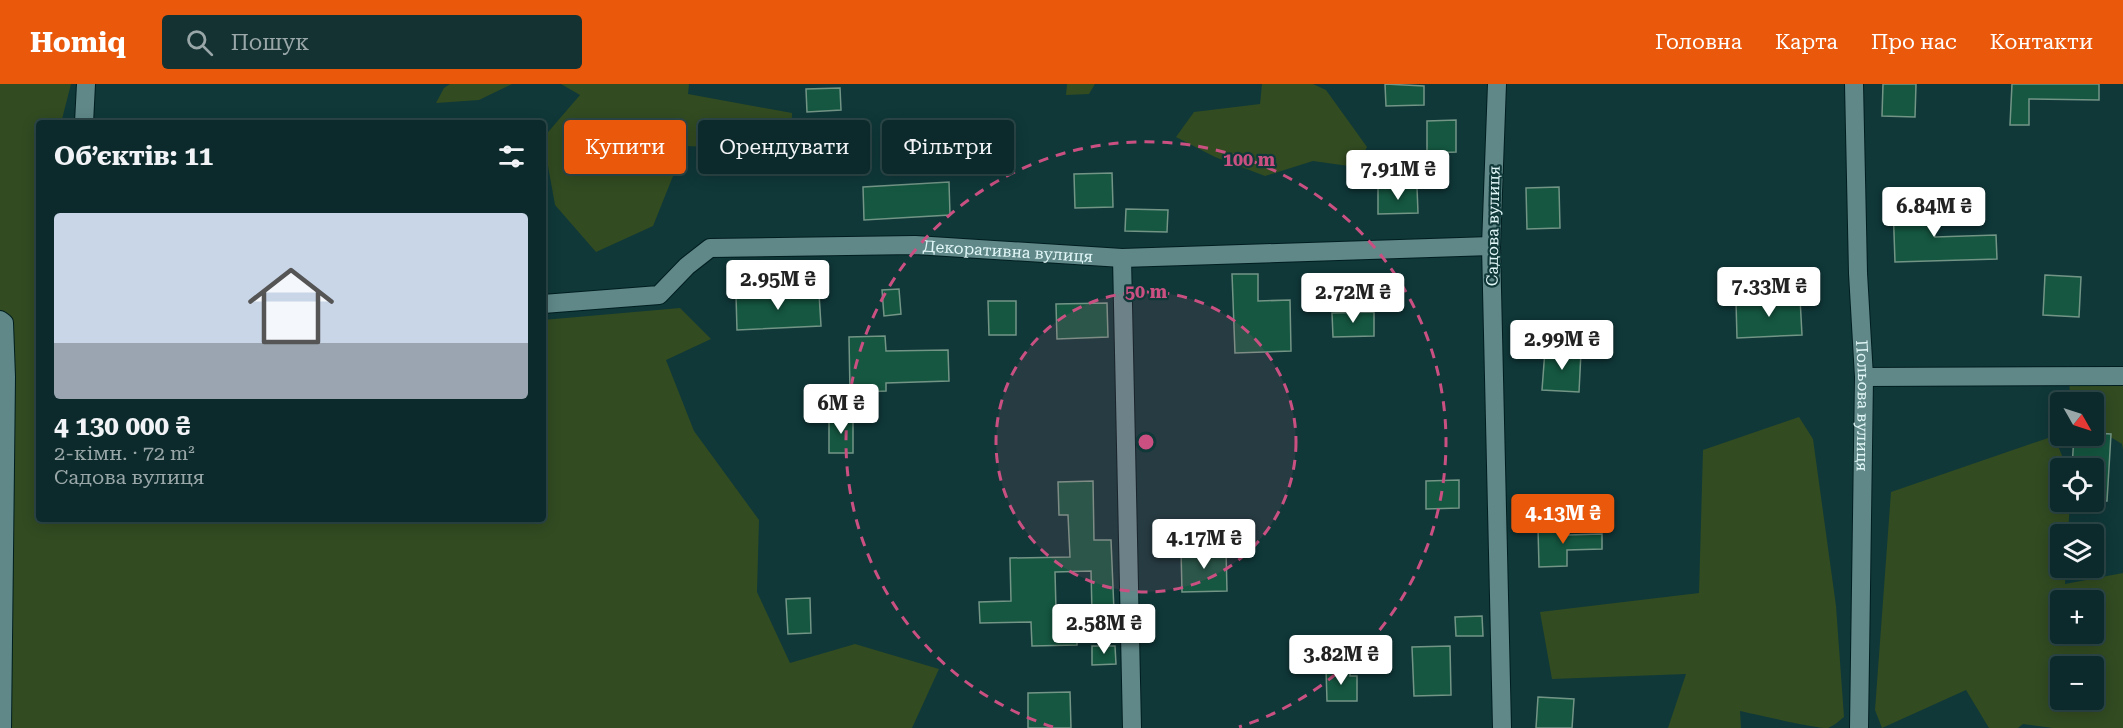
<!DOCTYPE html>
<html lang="uk">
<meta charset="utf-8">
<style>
:root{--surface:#0c2a2b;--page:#153233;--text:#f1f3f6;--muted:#9aa7a9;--line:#2c4647;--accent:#ea580c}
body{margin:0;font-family:"Roboto Serif",serif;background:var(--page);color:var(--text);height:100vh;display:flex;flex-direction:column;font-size:22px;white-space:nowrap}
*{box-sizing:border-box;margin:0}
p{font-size:20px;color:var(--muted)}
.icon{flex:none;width:33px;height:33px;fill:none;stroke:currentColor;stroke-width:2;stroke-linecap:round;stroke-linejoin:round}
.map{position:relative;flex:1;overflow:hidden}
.sheet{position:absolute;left:36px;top:36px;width:510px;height:402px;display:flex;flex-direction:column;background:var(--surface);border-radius:6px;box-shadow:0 3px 15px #0003,0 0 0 2px var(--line)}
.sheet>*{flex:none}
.top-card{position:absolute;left:564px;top:36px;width:570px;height:54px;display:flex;gap:12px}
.needle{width:39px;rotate:129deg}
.buttons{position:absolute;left:2050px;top:308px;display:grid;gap:12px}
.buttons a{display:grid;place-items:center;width:54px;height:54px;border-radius:6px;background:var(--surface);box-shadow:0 3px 15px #0003,0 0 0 2px var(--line);font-size:30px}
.price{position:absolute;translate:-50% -51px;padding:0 14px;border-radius:6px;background:#fff;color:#222;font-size:20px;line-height:39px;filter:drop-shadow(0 2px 3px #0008)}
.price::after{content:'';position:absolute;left:50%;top:36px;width:18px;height:14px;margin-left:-9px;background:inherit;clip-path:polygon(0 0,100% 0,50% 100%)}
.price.on{background:var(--accent);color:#fff}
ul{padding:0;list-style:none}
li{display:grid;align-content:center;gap:12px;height:318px;padding:0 18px}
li+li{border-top:2px solid var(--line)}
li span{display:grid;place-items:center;height:186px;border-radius:6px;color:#555}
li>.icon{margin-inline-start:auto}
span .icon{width:108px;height:108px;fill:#fffc;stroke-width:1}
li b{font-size:26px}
h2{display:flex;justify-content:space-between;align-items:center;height:72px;padding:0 18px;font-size:26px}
.tag{padding:0 21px;border-radius:6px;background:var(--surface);box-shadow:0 3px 15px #0003,0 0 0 2px var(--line);font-size:21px;line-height:54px}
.tag.on{background:var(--accent);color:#fff}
header{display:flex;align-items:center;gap:36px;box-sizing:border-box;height:84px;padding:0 30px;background:var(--accent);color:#fff}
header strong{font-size:28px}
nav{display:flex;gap:33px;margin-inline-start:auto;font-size:21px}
.search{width:420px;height:54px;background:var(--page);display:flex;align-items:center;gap:15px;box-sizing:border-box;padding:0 21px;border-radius:6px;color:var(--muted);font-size:22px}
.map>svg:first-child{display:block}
</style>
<header>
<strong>Homiq</strong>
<div class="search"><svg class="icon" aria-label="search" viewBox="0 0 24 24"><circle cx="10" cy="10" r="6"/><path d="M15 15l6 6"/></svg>Пошук</div>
<nav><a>Головна</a><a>Карта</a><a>Про нас</a><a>Контакти</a></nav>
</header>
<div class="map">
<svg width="2123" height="644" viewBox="0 0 2123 644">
<rect width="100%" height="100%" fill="#103839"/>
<g fill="#324b21" fill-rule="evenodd">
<path d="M 0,0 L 71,0 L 61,39 L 39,39 L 39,435 L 543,435 L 543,236 L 680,224 L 711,255 L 666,276 L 694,347 L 759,436 L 757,508 L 790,579 L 855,560 L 939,585 L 912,644 L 0,644 Z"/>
<path d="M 450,0 L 512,0 L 479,16 L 436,19 L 444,4 Z"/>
<path d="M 561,0 L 689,0 L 688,10 L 792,29 L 791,66 L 685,62 L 653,142 L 596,168 L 555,121 L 543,54 L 580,11 Z"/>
<path d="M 1067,0 L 1095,0 L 1089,10 L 1066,11 Z"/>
<path d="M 1262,0 L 1313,0 L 1326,6 L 1367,63 L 1356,83 L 1313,77 L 1265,92 L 1215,73 L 1176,53 L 1194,28 L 1260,20 Z"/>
<path d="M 2069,299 L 2123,299 L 2123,366 L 2122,360 L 2094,343 L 2094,318 L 2071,318 Z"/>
<path d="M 1799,333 L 1813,355 L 1836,522 L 1844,633 C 1840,636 1834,642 1828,644 C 1813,644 1759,631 1740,627 L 1741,644 L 1668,644 L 1686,590 L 1552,595 L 1540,528 L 1699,509 L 1703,366 Z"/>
<path d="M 2054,352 L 2067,384 L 2061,384 L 2061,417 L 2070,417 L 2068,450 L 2061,450 L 2061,483 L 2066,483 L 2065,500 L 2123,489 L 2123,644 L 2053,644 L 2023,640 L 2018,644 L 1989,644 L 1966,606 L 1882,644 L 1875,626 L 1891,408 ZM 2061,516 L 2094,516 L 2094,549 L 2061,549 ZM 2061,582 L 2094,582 L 2094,615 L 2061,615 Z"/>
</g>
<g fill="#155741" stroke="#739586" stroke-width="1.5">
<path d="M 1385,0 L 1424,2 L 1424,21 L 1386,22 Z"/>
<path d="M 1883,0 L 1916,0 L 1915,33 L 1882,32 Z"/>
<path d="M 2012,0 L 2099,0 L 2099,16 L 2029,15 L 2029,41 L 2010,41 Z"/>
<path d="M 840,4 L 841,26 L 807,28 L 806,5 Z"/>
<path d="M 1456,36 L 1456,68 L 1427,69 L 1427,37 Z"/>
<path d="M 1112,89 L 1113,123 L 1075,124 L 1074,90 Z"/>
<path d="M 949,98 L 950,131 L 864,136 L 863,103 Z"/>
<path d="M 1417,103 L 1418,129 L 1378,130 L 1378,104 Z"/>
<path d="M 1559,103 L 1560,144 L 1527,145 L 1526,104 Z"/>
<path d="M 1933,119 L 1935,153 L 1996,151 L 1997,175 L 1895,178 L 1893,120 Z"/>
<path d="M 1126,125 L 1168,126 L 1167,148 L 1125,147 Z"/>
<path d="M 1232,190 L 1258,190 L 1258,217 L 1290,216 L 1291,267 L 1235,269 Z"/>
<path d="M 2045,191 L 2081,193 L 2079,233 L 2043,231 Z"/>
<path d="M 1375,197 L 1391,197 L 1391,217 L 1375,218 Z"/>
<path d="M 899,205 L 901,230 L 884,232 L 882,206 Z"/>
<path d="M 819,209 L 821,242 L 737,246 L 736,211 Z"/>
<path d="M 1800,214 L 1802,251 L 1737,254 L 1736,217 Z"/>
<path d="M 988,217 L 1016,217 L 1016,251 L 989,251 Z"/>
<path d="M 1107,219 L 1108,253 L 1057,255 L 1056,220 Z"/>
<path d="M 1374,228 L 1374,252 L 1333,253 L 1332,229 Z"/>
<path d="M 885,252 L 886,267 L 948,266 L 949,297 L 886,299 L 886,307 L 850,308 L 849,253 Z"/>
<path d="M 1545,266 L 1581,268 L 1579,308 L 1542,306 Z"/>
<rect x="829" y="333" width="24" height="36"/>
<path d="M 2094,349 L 2111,350 L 2107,417 L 2094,417 L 2094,384 L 2072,384 L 2074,351 L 2094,351 Z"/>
<path d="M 1459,396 L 1459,424 L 1426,425 L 1426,397 Z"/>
<path d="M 1093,397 L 1094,456 L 1111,456 L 1114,527 L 1092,528 L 1091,487 L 1055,488 L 1056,526 L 1076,526 L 1077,561 L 1032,562 L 1031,538 L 980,539 L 979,518 L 1011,517 L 1010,474 L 1070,473 L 1068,431 L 1059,431 L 1058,398 Z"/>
<path d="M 1567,443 L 1567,451 L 1602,450 L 1602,465 L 1567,466 L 1567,482 L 1539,483 L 1538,444 Z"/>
<path d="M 1226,465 L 1227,507 L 1182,508 L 1181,466 Z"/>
<path d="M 810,514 L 811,549 L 788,550 L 786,515 Z"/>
<path d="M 1482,532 L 1483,552 L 1456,552 L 1455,533 Z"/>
<path d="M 1092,562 L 1115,562 L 1116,580 L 1092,581 Z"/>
<path d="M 1450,562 L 1451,611 L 1414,612 L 1412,563 Z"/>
<path d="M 1326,585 L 1350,585 L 1350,592 L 1357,592 L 1357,617 L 1327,617 Z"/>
<path d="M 1070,608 L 1071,644 L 1028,644 L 1028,609 Z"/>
<path d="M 1538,613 L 1574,615 L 1572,644 L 1536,644 Z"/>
</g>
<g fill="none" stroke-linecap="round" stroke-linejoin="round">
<g stroke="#011e1f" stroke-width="20">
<g id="street">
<path d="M 1497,0 L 1491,162 L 1502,644"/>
<path id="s1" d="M 1854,0 L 1858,189 L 1864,293 L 1859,644"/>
<path d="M 84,39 L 86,0"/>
<path d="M 1122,174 L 1132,644"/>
<path id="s2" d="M 543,220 L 659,211 L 687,182 L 710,164 L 915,161 L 1122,174 L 1491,162"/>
<path d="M 0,236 L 4,239 L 6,293 L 2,644"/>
<path d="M 1864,293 L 2123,292"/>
</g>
</g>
<use href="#street" stroke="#608889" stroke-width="18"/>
</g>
<circle cx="1146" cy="358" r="150" fill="#ca5082" fill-opacity=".12"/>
<g fill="none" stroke="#ca5082" stroke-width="3" stroke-dasharray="10 8">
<circle cx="1146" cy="358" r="150"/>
<path d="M1053 643A300 300 0 1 1 1239 643"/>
</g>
<g text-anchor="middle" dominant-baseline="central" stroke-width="4.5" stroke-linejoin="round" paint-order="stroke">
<g font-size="16" fill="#e2f7f7" stroke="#103839">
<text transform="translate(1493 142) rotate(-89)">Садова вулиця</text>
<text stroke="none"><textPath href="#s2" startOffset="484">Декоративна вулиця</textPath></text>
<text stroke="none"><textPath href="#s1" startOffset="322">Польова вулиця</textPath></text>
</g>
</g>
<circle cx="1146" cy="358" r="9" fill="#ca5082" stroke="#103839" stroke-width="3"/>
<g font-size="18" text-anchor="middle" font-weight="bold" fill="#ca5082" stroke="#103839" stroke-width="4.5" stroke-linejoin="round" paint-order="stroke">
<text x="1249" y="82">100 m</text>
<text x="1146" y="214">50 m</text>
</g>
</svg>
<div class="buttons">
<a><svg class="needle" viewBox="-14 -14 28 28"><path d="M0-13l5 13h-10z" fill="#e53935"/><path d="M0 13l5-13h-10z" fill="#9aa7a9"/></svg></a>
<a><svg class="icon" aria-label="locate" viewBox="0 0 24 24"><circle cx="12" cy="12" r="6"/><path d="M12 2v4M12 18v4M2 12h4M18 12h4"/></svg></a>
<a><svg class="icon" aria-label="layers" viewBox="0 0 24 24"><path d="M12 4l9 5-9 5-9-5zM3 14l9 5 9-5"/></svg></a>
<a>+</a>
<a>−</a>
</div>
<b class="price" style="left:1398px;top:117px">7.91M ₴</b>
<b class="price" style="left:1934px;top:154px">6.84M ₴</b>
<b class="price" style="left:778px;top:227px">2.95M ₴</b>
<b class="price" style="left:1769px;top:234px">7.33M ₴</b>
<b class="price" style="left:1353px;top:240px">2.72M ₴</b>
<b class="price" style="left:1562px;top:287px">2.99M ₴</b>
<b class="price" style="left:841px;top:351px">6M ₴</b>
<b class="price on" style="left:1563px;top:461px">4.13M ₴</b>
<b class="price" style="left:1204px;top:486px">4.17M ₴</b>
<b class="price" style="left:1104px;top:571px">2.58M ₴</b>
<b class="price" style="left:1341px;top:602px">3.82M ₴</b>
<div class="top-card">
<a class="tag on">Купити</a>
<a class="tag">Орендувати</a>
<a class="tag">Фільтри</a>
</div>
<section class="sheet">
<h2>Об’єктів: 11<svg class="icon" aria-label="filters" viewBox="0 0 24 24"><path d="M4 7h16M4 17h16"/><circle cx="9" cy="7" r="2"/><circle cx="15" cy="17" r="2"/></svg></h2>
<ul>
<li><span style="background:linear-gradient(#c9d6e8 70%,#9aa5b1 0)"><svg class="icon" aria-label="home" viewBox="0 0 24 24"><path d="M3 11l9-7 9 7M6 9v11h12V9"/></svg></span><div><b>4 130 000 ₴</b><p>2-кімн. · 72 m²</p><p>Садова вулиця</p></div></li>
</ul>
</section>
</div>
